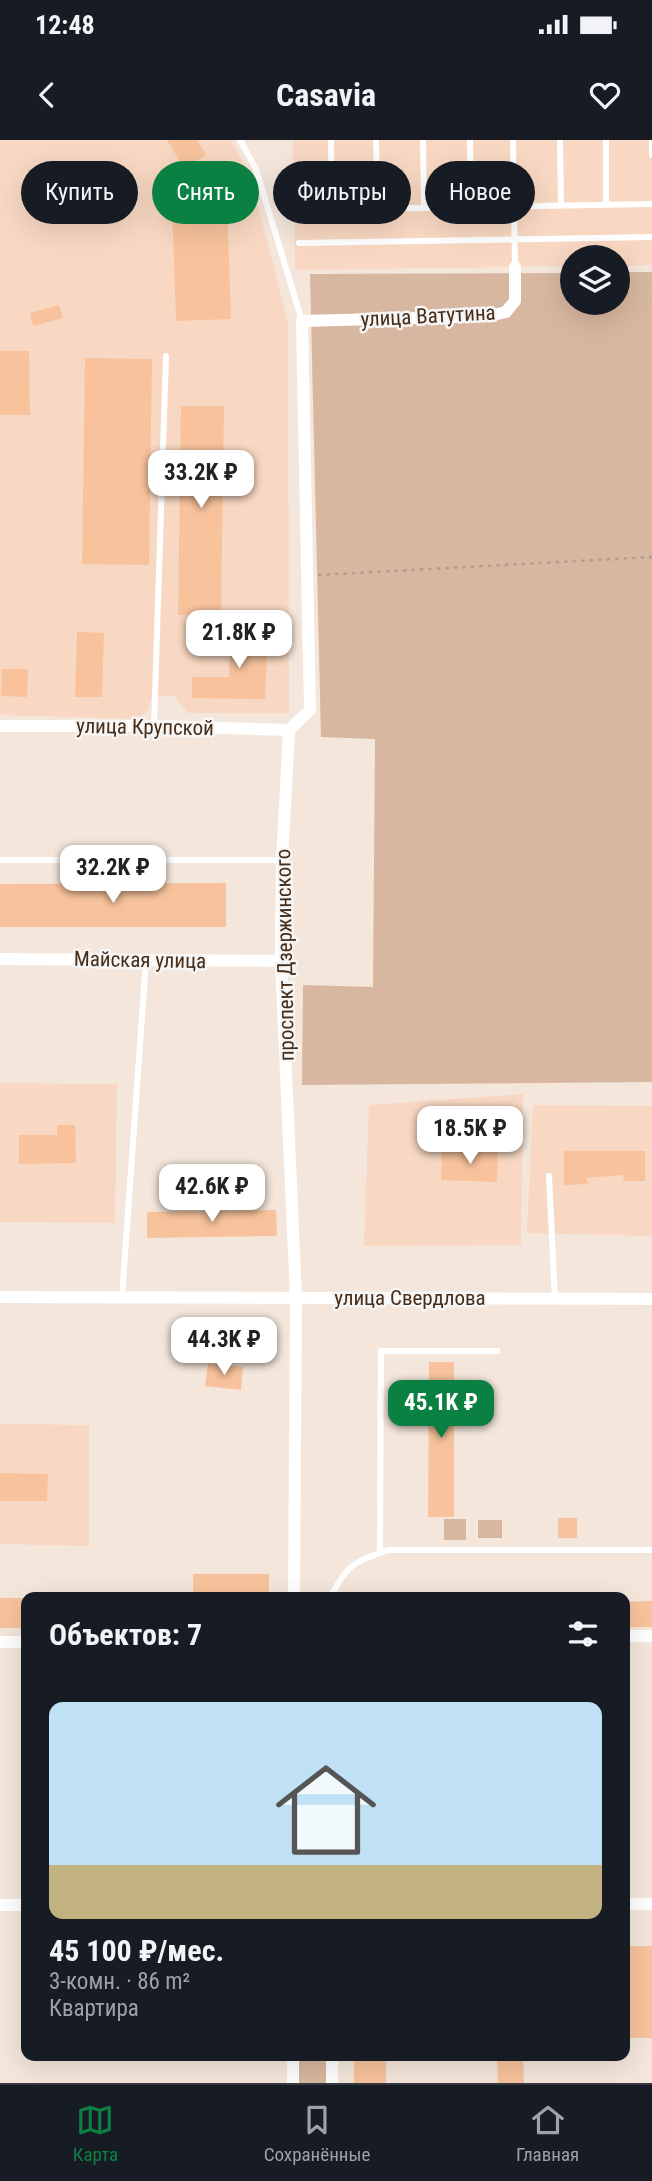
<!DOCTYPE html>
<html lang="ru">
<meta charset="utf-8">
<style>
:root{--surface:#171b24;--page:#20242c;--text:#f1f3f6;--muted:#9ea1a6;--line:#363941;--accent:#0b8043}
body{margin:0;font-family:"Roboto Condensed",sans-serif;background:var(--page);color:var(--text);height:100vh;display:flex;flex-direction:column;font-size:26px;white-space:nowrap}
*{box-sizing:border-box;margin:0}
p{font-size:23px;color:var(--muted)}
.icon{flex:none;width:38px;height:38px;fill:none;stroke:currentColor;stroke-width:2;stroke-linecap:round;stroke-linejoin:round}
.map{position:relative;flex:1;overflow:hidden}
.drawer{position:absolute;left:21px;top:1452px;width:609px;height:469px;display:flex;flex-direction:column;background:var(--surface);border-radius:14px;box-shadow:0 7px 28px #0002}
.drawer>*{flex:none}
.hud{position:absolute;left:21px;top:21px;width:611px;height:63px;display:flex;gap:14px}
.tools{position:absolute;left:560px;top:105px;display:grid;gap:14px}
.tools a{display:grid;place-items:center;width:70px;height:70px;border-radius:50%;background:var(--surface);box-shadow:0 7px 28px #0002;font-size:35px}
.price{position:absolute;translate:-50% -60px;padding:0 16px;border-radius:14px;background:#fff;color:#222;font-size:23px;line-height:46px;filter:drop-shadow(0 2px 4px #0008)}
.price::after{content:'';position:absolute;left:50%;top:42px;width:21px;height:16px;margin-left:-10px;background:inherit;clip-path:polygon(0 0,100% 0,50% 100%)}
.price.current{background:var(--accent);color:#fff}
ul{padding:0;list-style:none}
li{display:grid;align-content:center;gap:14px;height:371px;padding:0 28px}
li span{display:grid;place-items:center;height:217px;border-radius:14px;color:#555}
li>.icon{margin-inline-start:auto}
span .icon{width:126px;height:126px;fill:#fffc;stroke-width:1}
li b{font-size:30px}
h2{display:flex;justify-content:space-between;align-items:center;height:84px;padding:0 28px;font-size:30px}
.pill{padding:0 24px;border-radius:32px;background:var(--surface);box-shadow:0 7px 28px #0002;font-size:24px;line-height:63px}
.pill.current{background:var(--accent);color:#fff}
.status{display:flex;justify-content:space-between;align-items:center;height:49px;padding:0 35px;background:var(--surface);direction:ltr}
.status svg{height:19px;fill:currentColor}
header{display:flex;justify-content:space-between;align-items:center;height:91px;padding:0 28px;background:var(--surface);font-size:32px;font-weight:700}
.dock{display:flex;justify-content:space-around;align-items:center;height:98px;border-top:2px solid var(--line);background:var(--surface);font-size:19px;color:var(--muted)}
.dock a{display:grid;justify-items:center;gap:4px}
.dock .current{color:var(--accent)}
.map>svg:first-child{display:block}
</style>
<div class="status"><b>12:48</b><svg viewBox="0 0 49 12"><path d="M0 12V9h3v3zM5 12V6h3v6zM10 12V3h3v9zM15 12V0h3v12zM26 1h20v11H26zM47 4h2v5h-2z"/></svg></div>
<header><svg class="icon" aria-label="back" viewBox="0 0 24 24"><path d="M15 5l-7 7 7 7"/></svg>Casavia<svg class="icon" aria-label="heart" viewBox="0 0 24 24"><path d="M12 20l-8-8c-3-5 5-10 8-4 3-6 11-1 8 4z"/></svg></header>
<div class="map">
<svg width="652" height="1943" viewBox="0 0 652 1943">
<rect width="100%" height="100%" fill="#f4e6db"/>
<g fill="#f8d8c2">
<path d="M 0,0 L 231,0 L 249,32 L 288,182 L 289,573 L 188,573 L 174,556 L 152,557 L 148,570 L 138,579 L 0,575 Z"/>
<path d="M 293,0 L 652,0 L 652,125 L 618,126 L 618,117 L 572,117 L 572,126 L 295,130 Z"/>
<path d="M 0,943 L 117,944 L 115,1083 L 0,1082 Z"/>
<path d="M 523,954 L 521,1105 L 364,1106 L 369,965 Z"/>
<path d="M 533,965 L 652,966 L 652,1096 L 527,1093 Z"/>
<path d="M 0,1284 L 89,1285 L 89,1406 L 0,1404 Z"/>
</g>
<g fill="#d7b79f">
<path d="M 618,132 L 652,132 L 652,942 L 302,945 L 303,845 L 373,847 L 375,599 L 321,597 L 310,134 L 572,133 L 572,163 L 618,163 Z"/>
<rect x="444" y="1379" width="22" height="21"/>
<rect x="478" y="1380" width="24" height="18"/>
<path d="M 299,1916 L 327,1916 L 326,1943 L 299,1943 Z"/>
</g>
<g fill="#f8c39c">
<path d="M 167,0 L 197,0 L 206,15 L 184,28 Z"/>
<path d="M 227,62 L 231,179 L 176,181 L 172,64 Z"/>
<path d="M 59,165 L 63,178 L 33,186 L 30,173 Z"/>
<path d="M 0,211 L 29,211 L 30,275 L 0,275 Z"/>
<path d="M 85,218 L 152,219 L 149,425 L 82,424 Z"/>
<path d="M 181,266 L 224,266 L 221,475 L 178,475 Z"/>
<path d="M 231,491 L 268,492 L 265,559 L 192,558 L 192,537 L 229,537 Z"/>
<path d="M 77,492 L 104,493 L 102,557 L 75,557 Z"/>
<path d="M 2,529 L 28,529 L 27,557 L 1,556 Z"/>
<path d="M 226,743 L 226,787 L 0,787 L 0,744 Z"/>
<path d="M 57,985 L 75,985 L 76,1023 L 19,1024 L 19,995 L 57,995 Z"/>
<path d="M 442,1010 L 498,1011 L 497,1042 L 441,1040 Z"/>
<path d="M 564,1011 L 645,1011 L 645,1041 L 623,1041 L 624,1035 L 586,1038 L 588,1044 L 564,1045 Z"/>
<path d="M 276,1070 L 277,1096 L 147,1098 L 147,1072 Z"/>
<path d="M 429,1222 L 454,1222 L 454,1377 L 428,1377 Z"/>
<path d="M 208,1223 L 243,1227 L 241,1250 L 205,1246 Z"/>
<path d="M 0,1333 L 48,1334 L 47,1361 L 0,1361 Z"/>
<rect x="558" y="1378" width="19" height="20"/>
<rect x="193" y="1434" width="76" height="24"/>
<rect x="0" y="1458" width="26" height="30"/>
<path d="M 652,1461 L 652,1487 L 625,1487 L 625,1462 Z"/>
<rect x="625" y="1806" width="27" height="92"/>
<rect x="354" y="1916" width="32" height="27"/>
<path d="M 497,1916 L 523,1916 L 524,1943 L 498,1943 Z"/>
</g>
<g fill="none" stroke-linecap="round" stroke-linejoin="round">
<path stroke="#b19e8f" stroke-width="2.5" stroke-dasharray="3.5 5" stroke-linecap="butt" d="M 318,435 L 652,417"/>
<g stroke="#fff" stroke-width="6">
<path d="M 240,0 L 256,29 L 302,181"/>
<path d="M 331,0 L 332,69"/>
<path d="M 376,0 L 378,68"/>
<path d="M 423,0 L 424,67"/>
<path d="M 470,0 L 471,66"/>
<path d="M 513,0 L 515,127"/>
<path d="M 560,0 L 561,65"/>
<path d="M 652,0 L 652,15"/>
<path d="M 606,64 L 606,0"/>
<path d="M 299,70 L 652,64"/>
<path d="M 299,103 L 652,97"/>
<path d="M 154,586 L 166,216"/>
<path d="M 0,720 L 282,720"/>
<path d="M 549,1036 L 555,1159"/>
<path d="M 122,1157 L 146,820"/>
<path d="M 380,1413 L 381,1211 L 497,1211"/>
<path d="M 330,1458 C 347,1424 354,1422 388,1410 L 652,1410"/>
</g>
<g stroke="#fff" stroke-width="12">
<path d="M 0,586 L 154,586 L 289,590"/>
<path d="M 0,819 L 281,821"/>
<path d="M 0,1157 L 652,1159"/>
<path d="M 294,1458 L 296,1158 L 281,821 L 282,720 L 289,590 L 310,570 L 302,181 L 489,176 L 506,172 L 515,161 L 515,127"/>
<path d="M 625,1496 L 652,1496"/>
<path d="M 0,1502 L 26,1502"/>
<path d="M 625,1764 L 652,1764"/>
<path d="M 0,1765 L 26,1765"/>
<path d="M 293,1943 L 293,1916"/>
<path d="M 332,1943 L 332,1916"/>
</g>
</g>
<g text-anchor="middle" dominant-baseline="central" stroke-width="5" stroke-linejoin="round" paint-order="stroke">
<g font-size="21" fill="#472c17" stroke="#f6f6f6">
<text transform="translate(428 176) rotate(-3)">улица Ватутина</text>
<text transform="translate(145 587) rotate(1)">улица Крупской</text>
<text transform="translate(285 815) rotate(-91)">проспект Дзержинского</text>
<text transform="translate(140 820) rotate(1)">Майская улица</text>
<text x="410" y="1158">улица Свердлова</text>
</g>
</g>
</svg>
<div class="tools">
<a><svg class="icon" aria-label="layers" viewBox="0 0 24 24"><path d="M12 4l9 5-9 5-9-5zM3 14l9 5 9-5"/></svg></a>
</div>
<b class="price" style="left:201px;top:370px">33.2K ₽</b>
<b class="price" style="left:239px;top:530px">21.8K ₽</b>
<b class="price" style="left:113px;top:765px">32.2K ₽</b>
<b class="price" style="left:470px;top:1026px">18.5K ₽</b>
<b class="price" style="left:212px;top:1084px">42.6K ₽</b>
<b class="price" style="left:224px;top:1237px">44.3K ₽</b>
<b class="price current" style="left:441px;top:1300px">45.1K ₽</b>
<div class="hud">
<a class="pill">Купить</a>
<a class="pill current">Снять</a>
<a class="pill">Фильтры</a>
<a class="pill">Новое</a>
</div>
<section class="drawer">
<h2>Объектов: 7<svg class="icon" aria-label="filters" viewBox="0 0 24 24"><path d="M4 7h16M4 17h16"/><circle cx="9" cy="7" r="2"/><circle cx="15" cy="17" r="2"/></svg></h2>
<ul>
<li><span style="background:linear-gradient(#bfe0f5 75%,#c2b280 0)"><svg class="icon" aria-label="home" viewBox="0 0 24 24"><path d="M3 11l9-7 9 7M6 9v11h12V9"/></svg></span><div><b>45 100 ₽/мес.</b><p>3-комн. · 86 m²</p><p>Квартира</p></div></li>
</ul>
</section>
</div>
<nav class="dock">
<a class="current"><svg class="icon" aria-label="map" viewBox="0 0 24 24"><path d="M3 6l6-2 6 2 6-2v14l-6 2-6-2-6 2zM9 4v14M15 6v14"/></svg>Карта</a>
<a><svg class="icon" aria-label="saved" viewBox="0 0 24 24"><path d="M7 4h10v16l-5-4-5 4z"/></svg>Сохранённые</a>
<a><svg class="icon" aria-label="home" viewBox="0 0 24 24"><path d="M3 11l9-7 9 7M6 9v11h12V9"/></svg>Главная</a>
</nav>
